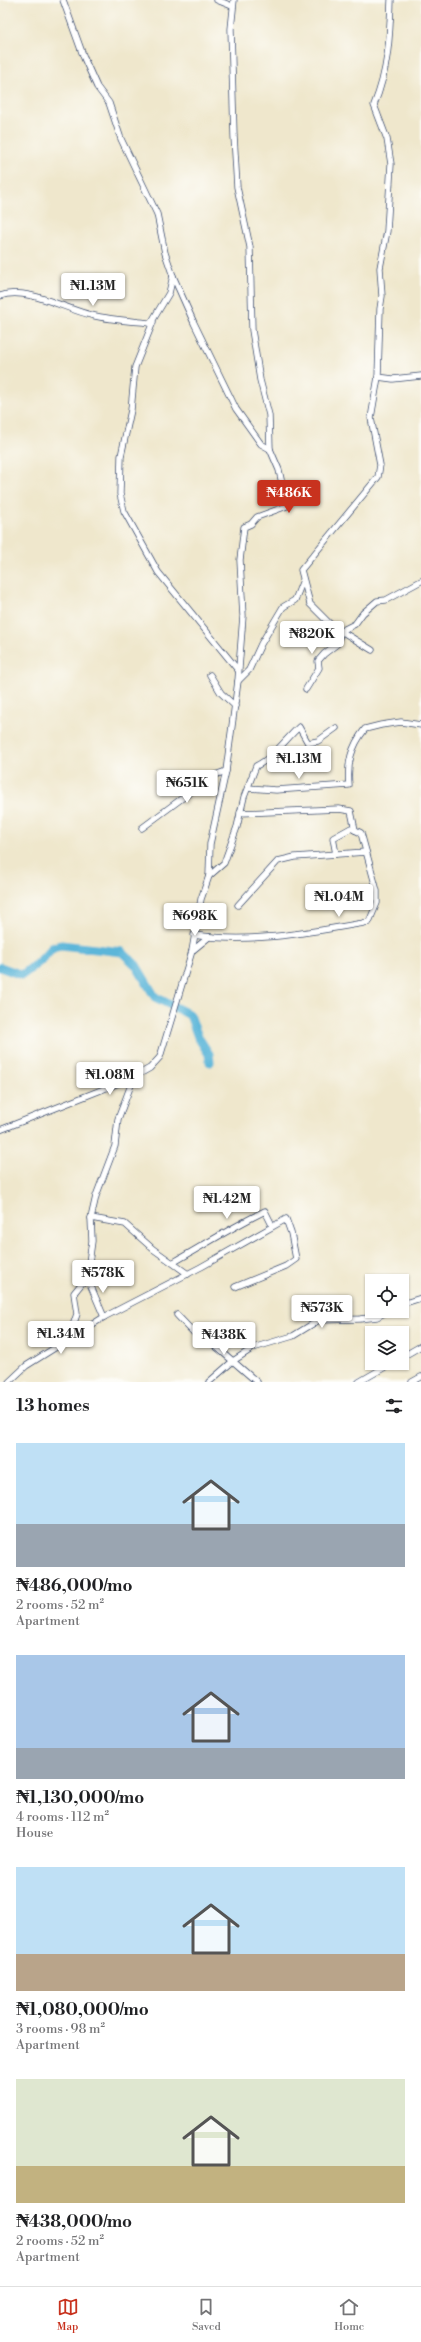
<!DOCTYPE html>
<meta charset="utf-8">
<style>
:root{--surface:#fff;--page:#f2f2f2;--text:#202124;--muted:#757577;--line:#e0e0e0;--accent:#c8321e}
body{margin:0;font-family:"Libre Bodoni",serif;background:var(--page);color:var(--text);height:100vh;display:flex;flex-direction:column;font-size:15px;white-space:nowrap}
*{box-sizing:border-box;margin:0}
p{font-size:13px;color:var(--muted)}
.icon{flex:none;width:22px;height:22px;fill:none;stroke:currentColor;stroke-width:2;stroke-linecap:round;stroke-linejoin:round}
.map{position:relative;height:1382px;overflow:hidden}
.drawer{display:flex;flex-direction:column;background:var(--surface);flex:1}
.drawer>*{flex:none}
.tools{position:absolute;left:365px;top:1274px;display:grid;gap:8px}
.tools a{display:grid;place-items:center;width:44px;height:44px;border-radius:0px;background:var(--surface);box-shadow:0 1px 3px #0004;font-size:20px}
.price{position:absolute;translate:-50% -34px;padding:0 9px;border-radius:4px;background:#fff;color:#222;font-size:13px;line-height:26px;filter:drop-shadow(0 1px 2px #0008)}
.price::after{content:'';position:absolute;left:50%;top:24px;width:12px;height:9px;margin-left:-6px;background:inherit;clip-path:polygon(0 0,100% 0,50% 100%)}
.price.selected{background:var(--accent);color:#fff}
ul{padding:0;list-style:none}
li{display:grid;align-content:center;gap:8px;height:212px;padding:0 16px}
li span{display:grid;place-items:center;height:124px;border-radius:0px;color:#555}
li>.icon{margin-inline-start:auto}
span .icon{width:72px;height:72px;fill:#fffc;stroke-width:1}
li b{font-size:17px}
h2{display:flex;justify-content:space-between;align-items:center;height:48px;padding:0 16px;font-size:17px}
.menu{display:flex;justify-content:space-around;align-items:center;height:56px;border-top:1px solid var(--line);background:var(--surface);font-size:11px;color:var(--muted)}
.menu a{display:grid;justify-items:center;gap:2px}
.menu .selected{color:var(--accent)}
.map>svg:first-child{display:block}
</style>
<div class="map">
<svg width="421" height="1382" viewBox="0 0 421 1382">
<rect width="100%" height="100%" fill="#fdfcf7"/>
<filter id="ink" filterUnits="userSpaceOnUse"><feTurbulence type="fractalNoise" baseFrequency=".025" numOctaves="2"/><feDisplacementMap in="SourceGraphic" scale="8" xChannelSelector="R" yChannelSelector="G"/><feConvolveMatrix kernelMatrix="1 2 1 2 8 2 1 2 1" color-interpolation-filters="sRGB"/></filter>
<filter id="wash" filterUnits="userSpaceOnUse"><feTurbulence type="fractalNoise" baseFrequency=".012" numOctaves="4" result="noise"/><feDisplacementMap in="SourceGraphic" scale="16" xChannelSelector="R" yChannelSelector="G"/><feGaussianBlur stdDeviation="0.9" result="paint"/><feColorMatrix in="noise" values="0 0 0 0 0 0 0 0 0 0 0 0 0 0 0 0 0 1.4 0 .05"/><feComposite in="paint" operator="in"/></filter>
<g filter="url(#wash)">
<rect width="100%" height="100%" fill="#efe7cc"/>
<g fill="none" stroke-linecap="round" stroke-linejoin="round">
<path stroke="#5cb6d9" stroke-width="9" d="M 0,967 L 22,975 L 39,962 L 53,947 L 61,945 L 122,952 L 136,965 L 155,997 L 190,1015 L 198,1037 L 209,1054 L 210,1062"/>
</g>
</g>
<g filter="url(#ink)">
<g fill="none" stroke-linecap="round" stroke-linejoin="round">
<g stroke="#3b4b6e" stroke-width="7">
<g id="minor">
<path d="M 63,0 L 84,58 L 97,87 L 109,103 L 121,139 L 157,214 L 165,253 L 173,276 L 194,323 L 236,409 L 261,444 L 270,449"/>
<path d="M 217,0 L 232,6"/>
<path d="M 391,0 C 390,37 388,71 374,105 L 387,139 L 391,164 L 387,231 L 380,268 L 382,296 L 380,309 L 378,377 L 393,379 L 421,376"/>
<path d="M 0,296 C 26,286 65,309 91,315 C 111,320 131,321 151,323 L 169,293 L 173,276"/>
<path d="M 153,322 L 135,367 L 131,410 L 121,456 L 120,494 L 124,511 L 158,572 L 238,670"/>
<path d="M 378,377 L 371,418 L 380,465 L 378,477 L 301,570 L 310,604 L 334,628 L 341,631 L 355,624 L 363,613 L 377,601 L 386,600 L 421,581"/>
<path d="M 210,675 L 221,693 L 235,706"/>
<path d="M 238,681 L 249,670 L 261,644 L 283,607 L 295,600 L 303,580"/>
<path d="M 306,689 L 319,668 L 318,661 L 324,654 L 337,644 L 341,631 L 372,650"/>
<path d="M 248,788 L 276,790 L 349,785 C 347,763 351,747 365,729 L 381,725 L 401,722 L 421,725"/>
<path d="M 142,828 L 212,776 L 226,771"/>
<path d="M 336,854 L 333,838 L 351,828 L 355,830"/>
<path d="M 209,876 L 224,863 L 237,827 L 244,797 L 256,766 C 273,758 285,740 299,727 L 308,743 L 318,741 L 336,728"/>
<path d="M 238,905 L 278,861 L 295,857 L 366,852"/>
<path d="M 194,935 C 252,944 312,932 369,922 L 377,903 L 377,891 L 361,833 L 355,830 L 351,811 L 339,809 L 240,813"/>
<path d="M 192,951 L 209,937"/>
<path d="M 0,1130 L 134,1077 L 150,1068 L 160,1057 L 192,951 L 201,899 L 209,876 L 210,844 L 226,771 L 238,681 L 243,616 L 240,560 L 244,527 L 251,524 L 257,517 L 287,506 L 279,470 L 270,449 L 269,415 L 260,380 L 252,330 L 250,247 L 237,187 L 234,136 L 231,29 L 234,0"/>
<path d="M 91,1218 L 125,1224 L 153,1249 L 188,1274"/>
<path d="M 174,1262 C 204,1245 234,1226 265,1211 L 272,1225"/>
<path d="M 87,1277 L 104,1317"/>
<path d="M 402,1304 L 421,1298"/>
<path d="M 177,1315 L 199,1338 L 212,1343 L 257,1382"/>
<path d="M 68,1340 L 77,1314 L 74,1293 L 87,1277 L 92,1241 L 91,1218 L 96,1196 L 115,1146 L 118,1119 L 134,1077"/>
<path d="M 402,1357 L 421,1346"/>
<path d="M 9,1382 L 26,1366 L 104,1317 L 201,1267 L 286,1219 L 291,1233 L 296,1259 L 286,1266 L 235,1287"/>
<path d="M 209,1382 L 233,1361 L 253,1348 L 293,1336 L 319,1320 L 360,1319 L 377,1317 L 388,1311"/>
<path d="M 359,1382 L 392,1363"/>
<path d="M 412,1382 L 421,1377"/>
</g>
</g>
<use href="#minor" stroke="#fff" stroke-width="5.5"/>
</g>
</g>
</svg>
<div class="tools">
<a><svg class="icon" aria-label="locate" viewBox="0 0 24 24"><circle cx="12" cy="12" r="6"/><path d="M12 2v4M12 18v4M2 12h4M18 12h4"/></svg></a>
<a><svg class="icon" aria-label="layers" viewBox="0 0 24 24"><path d="M12 4l9 5-9 5-9-5zM3 14l9 5 9-5"/></svg></a>
</div>
<b class="price" style="left:93px;top:307px">₦1.13M</b>
<b class="price selected" style="left:289px;top:514px">₦486K</b>
<b class="price" style="left:312px;top:655px">₦820K</b>
<b class="price" style="left:299px;top:780px">₦1.13M</b>
<b class="price" style="left:187px;top:804px">₦651K</b>
<b class="price" style="left:339px;top:918px">₦1.04M</b>
<b class="price" style="left:195px;top:937px">₦698K</b>
<b class="price" style="left:110px;top:1096px">₦1.08M</b>
<b class="price" style="left:227px;top:1220px">₦1.42M</b>
<b class="price" style="left:103px;top:1294px">₦578K</b>
<b class="price" style="left:322px;top:1329px">₦573K</b>
<b class="price" style="left:61px;top:1355px">₦1.34M</b>
<b class="price" style="left:224px;top:1356px">₦438K</b>
</div>
<section class="drawer">
<h2>13 homes<svg class="icon" aria-label="filters" viewBox="0 0 24 24"><path d="M4 7h16M4 17h16"/><circle cx="9" cy="7" r="2"/><circle cx="15" cy="17" r="2"/></svg></h2>
<ul>
<li><span style="background:linear-gradient(#bfe0f5 65%,#9aa5b1 0)"><svg class="icon" aria-label="home" viewBox="0 0 24 24"><path d="M3 11l9-7 9 7M6 9v11h12V9"/></svg></span><div><b>₦486,000/mo</b><p>2 rooms · 52 m²</p><p>Apartment</p></div></li>
<li><span style="background:linear-gradient(#a9c7e8 75%,#9aa5b1 0)"><svg class="icon" aria-label="home" viewBox="0 0 24 24"><path d="M3 11l9-7 9 7M6 9v11h12V9"/></svg></span><div><b>₦1,130,000/mo</b><p>4 rooms · 112 m²</p><p>House</p></div></li>
<li><span style="background:linear-gradient(#bfe0f5 70%,#b9a48a 0)"><svg class="icon" aria-label="home" viewBox="0 0 24 24"><path d="M3 11l9-7 9 7M6 9v11h12V9"/></svg></span><div><b>₦1,080,000/mo</b><p>3 rooms · 98 m²</p><p>Apartment</p></div></li>
<li><span style="background:linear-gradient(#dfe7d0 70%,#c2b280 0)"><svg class="icon" aria-label="home" viewBox="0 0 24 24"><path d="M3 11l9-7 9 7M6 9v11h12V9"/></svg></span><div><b>₦438,000/mo</b><p>2 rooms · 52 m²</p><p>Apartment</p></div></li>
</ul>
</section>
<nav class="menu">
<a class="selected"><svg class="icon" aria-label="map" viewBox="0 0 24 24"><path d="M3 6l6-2 6 2 6-2v14l-6 2-6-2-6 2zM9 4v14M15 6v14"/></svg>Map</a>
<a><svg class="icon" aria-label="saved" viewBox="0 0 24 24"><path d="M7 4h10v16l-5-4-5 4z"/></svg>Saved</a>
<a><svg class="icon" aria-label="home" viewBox="0 0 24 24"><path d="M3 11l9-7 9 7M6 9v11h12V9"/></svg>Home</a>
</nav>
